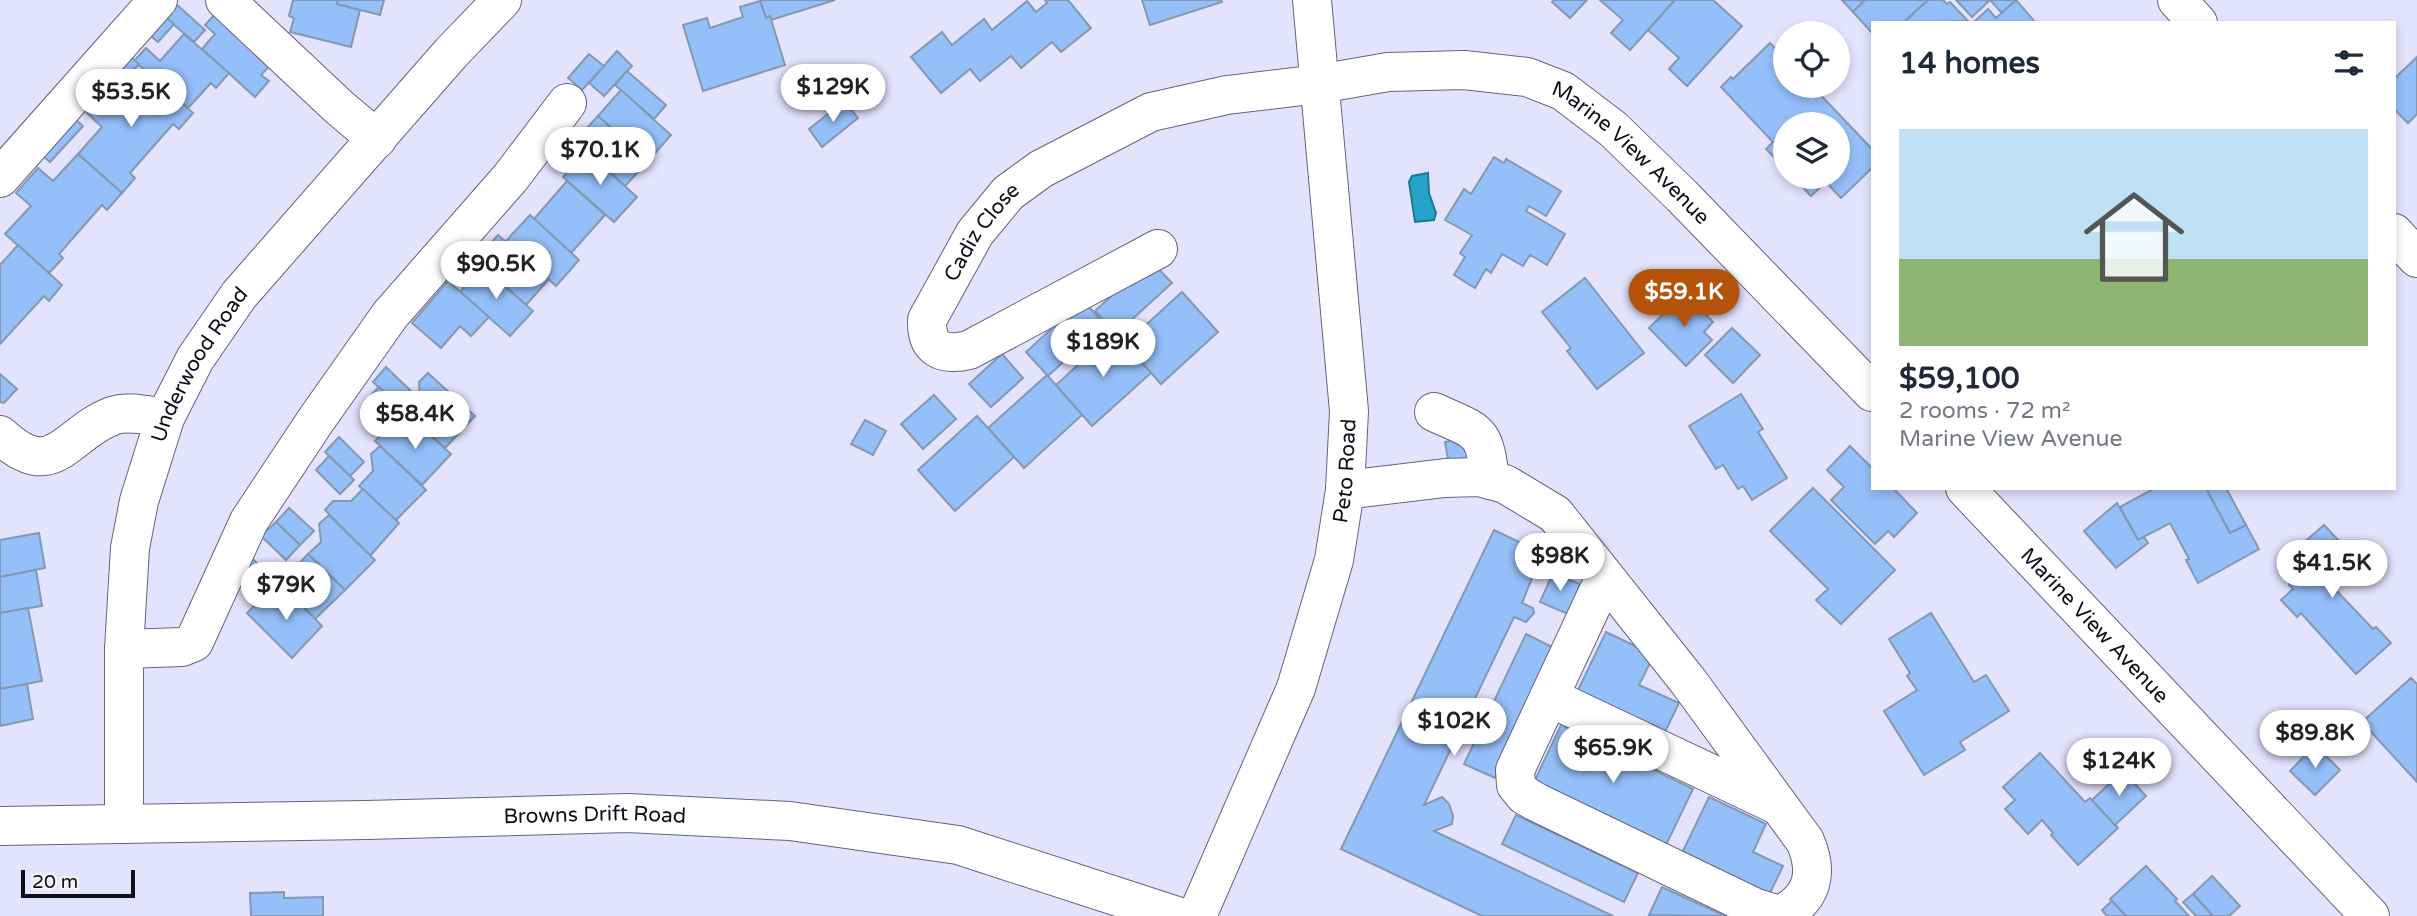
<!DOCTYPE html>
<meta charset="utf-8">
<style>
:root{--surface:#fff;--page:#f2f2f3;--text:#1f2937;--muted:#747a83;--accent:#b45309}
body{margin:0;font-family:"Varela Round",sans-serif;background:var(--page);color:var(--text);height:100vh;display:flex;flex-direction:column;font-size:26px;white-space:nowrap}
*{box-sizing:border-box;margin:0}
p{font-size:23px;color:var(--muted)}
.icon{flex:none;width:38px;height:38px;fill:none;stroke:currentColor;stroke-width:2;stroke-linecap:round;stroke-linejoin:round}
.map{position:relative;flex:1;overflow:hidden}
.details{position:absolute;left:1871px;top:21px;width:525px;height:469px;display:flex;flex-direction:column;background:var(--surface);border-radius:0px;box-shadow:0 4px 10px #0003}
.details>*{flex:none}
.buttons{position:absolute;left:1773px;top:21px;display:grid;gap:14px}
.buttons a{display:grid;place-items:center;width:77px;height:77px;border-radius:50%;background:var(--surface);box-shadow:0 4px 10px #0003;font-size:35px}
.scale{position:absolute;left:21px;bottom:18px;width:114px;box-sizing:border-box;padding-left:7px;border:4px solid #0e0d18;border-top:0;font-size:19px;line-height:24px;white-space:nowrap;color:#0e0d18;-webkit-text-stroke:5px #f3f3fa;paint-order:stroke}
.price{position:absolute;translate:-50% -60px;padding:0 16px;border-radius:24px;background:#fff;color:#222;font-size:23px;line-height:46px;filter:drop-shadow(0 2px 4px #0008)}
.price::after{content:'';position:absolute;left:50%;top:42px;width:21px;height:16px;margin-left:-10px;background:inherit;clip-path:polygon(0 0,100% 0,50% 100%)}
.price.active{background:var(--accent);color:#fff}
ul{padding:0;list-style:none}
li{display:grid;align-content:center;gap:14px;height:371px;padding:0 28px}
li span{display:grid;place-items:center;height:217px;border-radius:0px;color:#555}
li>.icon{margin-inline-start:auto}
span .icon{width:126px;height:126px;fill:#fffc;stroke-width:1}
li b{font-size:30px}
h2{display:flex;justify-content:space-between;align-items:center;height:84px;padding:0 28px;font-size:30px}
.map>svg:first-child{display:block}
</style>
<div class="map">
<svg width="2417" height="916" viewBox="0 0 2417 916">
<rect width="100%" height="100%" fill="#e4e3fe"/>
<path fill="#26a3ca" stroke="#1f7695" stroke-width="2" d="M 1428,173 L 1429,193 L 1436,213 L 1434,220 L 1415,222 L 1409,182 L 1412,176 Z"/>
<g fill="#95bff9" stroke="#8498b2" stroke-width="2">
<path d="M 293,0 L 336,0 L 338,1 L 337,4 L 360,10 L 351,47 L 290,32 L 294,18 L 289,16 Z"/>
<path d="M 336,0 L 384,0 L 380,15 L 337,4 L 338,1 Z"/>
<path d="M 760,0 L 835,0 L 771,20 L 770,16 L 766,18 Z"/>
<path d="M 1045,0 L 1068,0 L 1091,28 L 1061,52 L 1052,42 L 1021,68 L 1011,56 L 980,81 L 970,69 L 941,93 L 911,57 L 942,32 L 952,45 L 984,19 L 992,30 L 1027,1 L 1036,12 L 1047,3 Z"/>
<path d="M 1142,0 L 1221,0 L 1222,2 L 1150,25 Z"/>
<path d="M 1554,0 L 1587,0 L 1570,18 L 1552,2 Z"/>
<path d="M 1600,0 L 1675,0 L 1630,50 L 1611,33 L 1623,20 Z"/>
<path d="M 1675,0 L 1713,0 L 1742,26 L 1687,86 L 1669,69 L 1679,58 L 1648,30 Z"/>
<path d="M 1842,0 L 1865,0 L 1853,12 Z"/>
<path d="M 1865,0 L 1928,0 L 1903,23 L 1872,23 L 1872,33 L 1853,12 Z"/>
<path d="M 1928,0 L 1943,0 L 1947,4 L 1950,2 L 1968,21 L 1903,23 Z"/>
<path d="M 1956,0 L 2016,0 L 2002,13 L 1990,0 L 1972,17 Z"/>
<path d="M 2016,0 L 2036,23 L 1973,23 L 1988,9 L 1996,18 Z"/>
<path d="M 760,1 L 766,18 L 770,16 L 785,65 L 703,91 L 683,25 L 707,18 L 710,28 L 743,17 L 740,7 Z"/>
<path d="M 176,4 L 205,30 L 194,42 L 165,17 Z"/>
<path d="M 218,11 L 274,61 L 261,75 L 269,81 L 255,97 L 202,49 L 215,34 L 205,25 Z"/>
<path d="M 162,14 L 174,24 L 158,42 L 146,32 Z"/>
<path d="M 184,34 L 229,73 L 216,88 L 211,83 L 188,108 L 134,61 L 146,48 L 160,61 Z"/>
<path d="M 1770,43 L 1785,58 L 1785,86 L 1812,86 L 1872,149 L 1872,168 L 1841,198 L 1826,182 L 1811,196 L 1793,177 L 1838,177 L 1838,124 L 1785,124 L 1785,168 L 1766,149 L 1773,142 L 1721,87 L 1731,77 L 1733,79 Z"/>
<path d="M 617,51 L 632,66 L 604,96 L 589,83 Z"/>
<path d="M 126,53 L 139,64 L 122,83 L 109,71 Z"/>
<path d="M 589,54 L 604,66 L 582,90 L 568,78 Z"/>
<path d="M 2417,57 L 2417,114 L 2408,123 L 2394,109 L 2394,79 Z"/>
<path d="M 627,71 L 666,105 L 654,119 L 615,85 Z"/>
<path d="M 148,73 L 193,113 L 179,129 L 173,124 L 130,173 L 135,178 L 122,193 L 78,154 L 102,127 L 87,113 L 110,87 L 125,100 Z"/>
<path d="M 621,90 L 671,135 L 648,161 L 598,116 Z"/>
<path d="M 844,101 L 858,118 L 822,147 L 809,129 Z"/>
<path d="M 71,115 L 83,126 L 50,162 L 38,152 Z"/>
<path d="M 598,116 L 648,161 L 625,186 L 575,141 Z"/>
<path d="M 586,151 L 637,197 L 614,222 L 563,177 Z"/>
<path d="M 78,154 L 122,193 L 107,210 L 102,205 L 59,254 L 63,258 L 49,273 L 5,234 L 31,206 L 16,193 L 38,168 L 53,181 Z"/>
<path d="M 1494,157 L 1504,163 L 1506,159 L 1561,191 L 1546,216 L 1529,206 L 1526,211 L 1565,234 L 1547,265 L 1530,255 L 1523,266 L 1502,254 L 1491,273 L 1486,269 L 1475,288 L 1454,275 L 1465,257 L 1460,253 L 1472,235 L 1445,220 L 1464,189 L 1471,194 Z"/>
<path d="M 567,181 L 605,215 L 571,253 L 534,219 Z"/>
<path d="M 530,215 L 579,260 L 556,286 L 506,241 Z"/>
<path d="M 498,235 L 549,279 L 526,305 L 476,260 Z"/>
<path d="M 18,245 L 62,285 L 49,301 L 44,296 L 0,344 L 0,265 Z"/>
<path d="M 1150,260 L 1172,283 L 1116,334 L 1095,311 Z"/>
<path d="M 482,266 L 533,311 L 510,336 L 460,292 Z"/>
<path d="M 1585,278 L 1644,353 L 1597,389 L 1567,351 L 1571,348 L 1542,312 Z"/>
<path d="M 448,281 L 489,317 L 471,336 L 460,326 L 441,348 L 412,323 Z"/>
<path d="M 1182,292 L 1218,332 L 1161,384 L 1125,344 Z"/>
<path d="M 1685,293 L 1713,322 L 1704,332 L 1712,340 L 1686,366 L 1649,328 Z"/>
<path d="M 1083,300 L 1104,324 L 1048,376 L 1026,352 Z"/>
<path d="M 1732,328 L 1760,355 L 1733,383 L 1705,355 Z"/>
<path d="M 1114,332 L 1151,373 L 1092,426 L 1056,385 Z"/>
<path d="M 1002,354 L 1023,378 L 991,407 L 969,384 Z"/>
<path d="M 386,367 L 411,391 L 398,405 L 373,382 Z"/>
<path d="M 428,373 L 475,416 L 445,448 L 406,414 L 420,401 L 419,382 Z"/>
<path d="M 0,374 L 17,389 L 4,403 L 0,402 Z"/>
<path d="M 1047,375 L 1082,415 L 1024,468 L 988,428 Z"/>
<path d="M 379,387 L 403,411 L 390,425 L 365,401 Z"/>
<path d="M 1741,394 L 1763,429 L 1758,432 L 1787,478 L 1752,500 L 1743,486 L 1738,489 L 1723,465 L 1716,469 L 1689,426 Z"/>
<path d="M 934,395 L 956,419 L 923,449 L 901,424 Z"/>
<path d="M 977,416 L 1014,457 L 955,511 L 918,470 Z"/>
<path d="M 413,420 L 451,454 L 422,485 L 375,441 L 384,432 L 401,432 Z"/>
<path d="M 865,420 L 886,431 L 873,455 L 851,444 Z"/>
<path d="M 339,437 L 364,462 L 350,476 L 325,452 Z"/>
<path d="M 1469,437 L 1473,461 L 1449,465 L 1445,442 Z"/>
<path d="M 380,446 L 426,490 L 396,520 L 359,486 L 373,471 L 371,454 Z"/>
<path d="M 1850,446 L 1872,468 L 1872,488 L 1893,488 L 1917,513 L 1894,537 L 1888,531 L 1875,544 L 1831,500 L 1844,487 L 1827,470 Z"/>
<path d="M 329,456 L 354,480 L 340,494 L 316,470 Z"/>
<path d="M 1813,488 L 1895,570 L 1841,624 L 1816,600 L 1828,589 L 1770,531 Z"/>
<path d="M 2155,488 L 2206,488 L 2230,533 L 2246,525 L 2259,549 L 2198,583 L 2186,560 L 2189,559 L 2170,523 L 2138,540 L 2120,507 Z"/>
<path d="M 2206,488 L 2226,488 L 2246,525 L 2230,533 Z"/>
<path d="M 363,489 L 399,523 L 370,556 L 325,510 L 333,501 L 351,501 Z"/>
<path d="M 2117,503 L 2138,540 L 2144,537 L 2148,543 L 2116,568 L 2084,531 Z"/>
<path d="M 289,508 L 314,531 L 300,545 L 276,522 Z"/>
<path d="M 329,515 L 375,560 L 345,590 L 308,554 L 321,542 L 319,524 Z"/>
<path d="M 276,522 L 300,545 L 286,560 L 261,536 Z"/>
<path d="M 2324,525 L 2359,562 L 2332,586 L 2373,629 L 2376,627 L 2391,643 L 2356,674 L 2301,613 L 2297,617 L 2281,600 L 2293,589 L 2289,585 L 2297,554 L 2303,549 L 2300,546 Z"/>
<path d="M 1494,530 L 1542,553 L 1522,603 L 1533,608 L 1534,613 L 1526,622 L 1514,617 L 1424,805 L 1442,797 L 1449,804 L 1453,816 L 1452,824 L 1434,831 L 1613,916 L 1482,916 L 1341,849 Z"/>
<path d="M 39,533 L 45,568 L 0,577 L 0,540 Z"/>
<path d="M 308,554 L 345,590 L 315,619 L 271,574 L 279,566 L 297,566 Z"/>
<path d="M 252,558 L 276,583 L 263,595 L 239,571 Z"/>
<path d="M 36,570 L 42,606 L 0,613 L 0,577 Z"/>
<path d="M 1553,573 L 1580,584 L 1568,614 L 1540,602 Z"/>
<path d="M 286,589 L 322,626 L 292,658 L 247,613 L 256,604 L 273,603 Z"/>
<path d="M 28,608 L 42,681 L 0,689 L 0,613 Z"/>
<path d="M 1931,613 L 1974,682 L 1986,675 L 2009,711 L 1960,742 L 1965,750 L 1924,775 L 1884,711 L 1917,690 L 1907,676 L 1910,673 L 1889,639 Z"/>
<path d="M 1606,632 L 1654,655 L 1639,685 L 1679,703 L 1665,732 L 1578,690 Z"/>
<path d="M 1526,634 L 1556,649 L 1495,778 L 1464,764 Z"/>
<path d="M 2411,678 L 2417,684 L 2417,782 L 2362,722 Z"/>
<path d="M 27,684 L 33,719 L 0,726 L 0,689 Z"/>
<path d="M 1561,725 L 1693,789 L 1666,845 L 1534,782 Z"/>
<path d="M 2315,745 L 2340,770 L 2315,795 L 2290,771 Z"/>
<path d="M 2040,753 L 2085,802 L 2090,798 L 2118,828 L 2078,865 L 2051,835 L 2053,833 L 2042,820 L 2028,834 L 2005,809 L 2015,800 L 2003,787 Z"/>
<path d="M 2123,771 L 2146,796 L 2115,825 L 2092,800 Z"/>
<path d="M 1709,797 L 1766,824 L 1753,852 L 1783,866 L 1769,895 L 1682,853 Z"/>
<path d="M 1516,815 L 1638,873 L 1624,902 L 1502,844 Z"/>
<path d="M 2146,866 L 2177,899 L 2175,901 L 2189,916 L 2126,916 L 2110,899 Z"/>
<path d="M 2212,876 L 2240,906 L 2229,916 L 2213,916 L 2193,894 Z"/>
<path d="M 1662,887 L 1725,916 L 1649,915 Z"/>
<path d="M 284,892 L 284,898 L 323,897 L 323,916 L 251,916 L 250,893 Z"/>
<path d="M 2193,894 L 2213,916 L 2196,916 L 2183,902 Z"/>
<path d="M 2112,901 L 2126,916 L 2107,916 L 2102,910 Z"/>
</g>
<g fill="none" stroke-linecap="round" stroke-linejoin="round">
<g stroke="#65637f" stroke-width="40">
<g id="minor">
<path d="M 225,0 L 340,108 L 377,139"/>
<path d="M 2177,0 L 2198,23"/>
<path d="M 0,178 L 158,0"/>
<path d="M 2394,233 L 2417,258"/>
<path id="s1" d="M 1158,249 L 969,350 C 943,356 926,350 927,320 L 975,233 L 1008,193 L 1041,169 L 1151,112 L 1227,95 L 1319,84 L 1388,72 L 1464,70 L 1527,77 L 1563,91 L 1613,129 L 1682,196 L 1872,392"/>
<path d="M 1434,412 C 1480,433 1484,428 1490,480"/>
<path d="M 0,435 C 54,485 65,434 112,416 C 128,410 149,416 165,418"/>
<path id="s2" d="M 1965,488 L 2370,916"/>
<path d="M 1345,490 L 1445,478 L 1479,477 L 1505,484 L 1555,514 L 1688,681 L 1805,841 C 1819,873 1813,899 1780,915 L 1756,908 L 1536,802 L 1524,795 L 1516,785 L 1515,770 L 1605,577"/>
<path d="M 124,649 L 182,647 L 194,642 L 249,521 L 316,420 L 390,315 L 511,177 L 567,103"/>
<path d="M 1549,697 L 1775,804"/>
<path id="s3" d="M 124,824 L 124,649 L 130,548 L 139,501 L 165,418 L 195,359 L 239,295 L 451,53 L 502,0"/>
<path id="s4" d="M 0,826 L 366,820 L 627,813 L 790,821 L 958,845 L 1177,916"/>
<path id="s5" d="M 1197,916 L 1296,688 L 1334,560 L 1345,490 L 1349,411 L 1312,0"/>
</g>
</g>
<use href="#minor" stroke="#fff" stroke-width="38"/>
</g>
<g text-anchor="middle" dominant-baseline="central" stroke-width="7" stroke-linejoin="round" paint-order="stroke">
<g font-size="21" fill="#0e0d18" stroke="#f3f3fa">
<text stroke="none"><textPath href="#s1" startOffset="1104">Marine View Avenue</textPath></text>
<text stroke="none"><textPath href="#s1" startOffset="382">Cadiz Close</textPath></text>
<text stroke="none"><textPath href="#s3" startOffset="474">Underwood Road</textPath></text>
<text stroke="none"><textPath href="#s5" startOffset="472">Peto Road</textPath></text>
<text stroke="none"><textPath href="#s2" startOffset="189">Marine View Avenue</textPath></text>
<text stroke="none"><textPath href="#s4" startOffset="595">Browns Drift Road</textPath></text>
</g>
</g>
</svg>
<div class="buttons">
<a><svg class="icon" aria-label="locate" viewBox="0 0 24 24"><circle cx="12" cy="12" r="6"/><path d="M12 2v4M12 18v4M2 12h4M18 12h4"/></svg></a>
<a><svg class="icon" aria-label="layers" viewBox="0 0 24 24"><path d="M12 4l9 5-9 5-9-5zM3 14l9 5 9-5"/></svg></a>
</div>
<div class="scale">20 m</div>
<b class="price" style="left:833px;top:124px">$129K</b>
<b class="price" style="left:131px;top:129px">$53.5K</b>
<b class="price" style="left:600px;top:187px">$70.1K</b>
<b class="price" style="left:496px;top:301px">$90.5K</b>
<b class="price active" style="left:1684px;top:329px">$59.1K</b>
<b class="price" style="left:1103px;top:379px">$189K</b>
<b class="price" style="left:415px;top:451px">$58.4K</b>
<b class="price" style="left:1560px;top:593px">$98K</b>
<b class="price" style="left:2332px;top:600px">$41.5K</b>
<b class="price" style="left:286px;top:622px">$79K</b>
<b class="price" style="left:1454px;top:758px">$102K</b>
<b class="price" style="left:2315px;top:770px">$89.8K</b>
<b class="price" style="left:1613px;top:785px">$65.9K</b>
<b class="price" style="left:2119px;top:798px">$124K</b>
<section class="details">
<h2>14 homes<svg class="icon" aria-label="filters" viewBox="0 0 24 24"><path d="M4 7h16M4 17h16"/><circle cx="9" cy="7" r="2"/><circle cx="15" cy="17" r="2"/></svg></h2>
<ul>
<li><span style="background:linear-gradient(#bfe0f5 60%,#8fb573 0)"><svg class="icon" aria-label="home" viewBox="0 0 24 24"><path d="M3 11l9-7 9 7M6 9v11h12V9"/></svg></span><div><b>$59,100</b><p>2 rooms · 72 m²</p><p>Marine View Avenue</p></div></li>
</ul>
</section>
</div>
